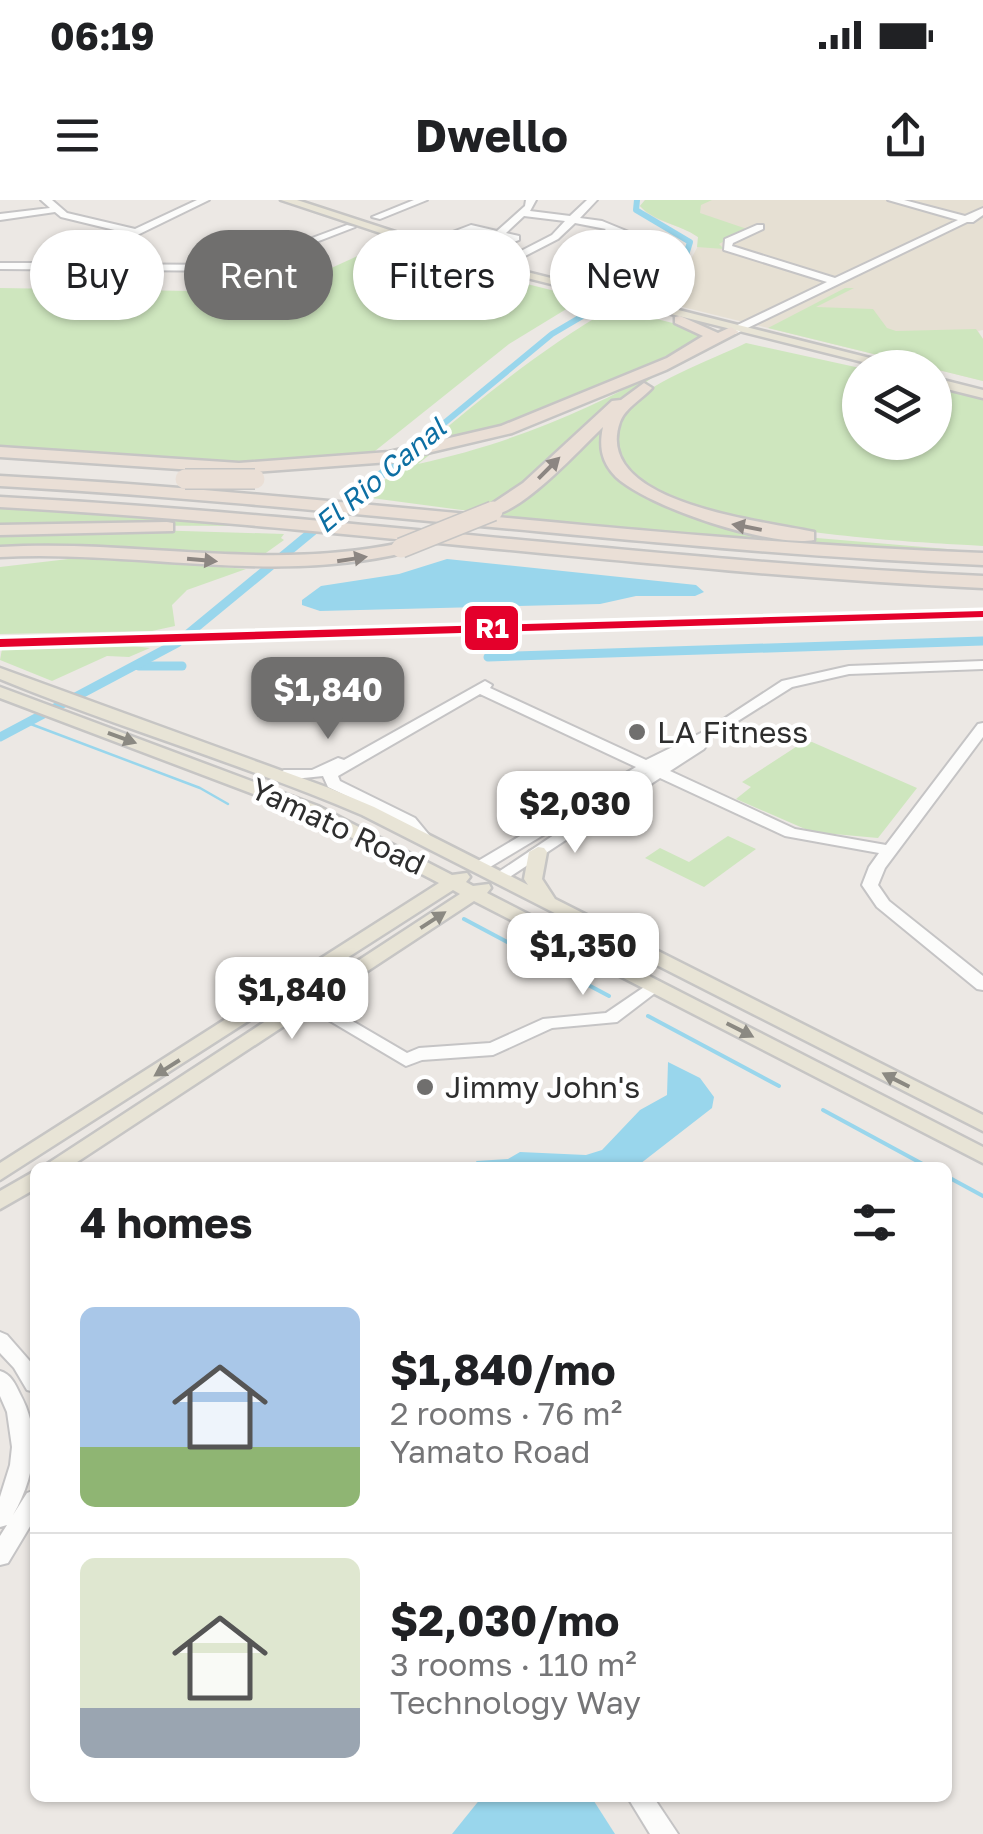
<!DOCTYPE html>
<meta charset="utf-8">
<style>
:root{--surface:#fff;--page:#f2f2f2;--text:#202124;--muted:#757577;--line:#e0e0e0;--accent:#706f6e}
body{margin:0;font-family:"Golos Text",sans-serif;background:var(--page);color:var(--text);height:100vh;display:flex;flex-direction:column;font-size:38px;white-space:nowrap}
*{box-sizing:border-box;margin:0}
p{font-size:32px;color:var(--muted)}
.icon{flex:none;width:55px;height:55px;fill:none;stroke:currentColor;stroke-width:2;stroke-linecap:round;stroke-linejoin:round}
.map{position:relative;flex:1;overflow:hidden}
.sheet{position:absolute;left:30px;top:962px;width:922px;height:640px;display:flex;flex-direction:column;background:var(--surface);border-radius:15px;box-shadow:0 2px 8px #0004}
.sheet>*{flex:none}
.top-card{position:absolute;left:30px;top:30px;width:925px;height:90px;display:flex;gap:20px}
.buttons{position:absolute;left:842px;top:150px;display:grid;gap:20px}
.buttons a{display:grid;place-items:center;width:110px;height:110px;border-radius:50%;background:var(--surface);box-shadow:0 2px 8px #0004;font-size:50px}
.price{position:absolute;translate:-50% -85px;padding:0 22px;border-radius:20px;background:#fff;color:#222;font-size:32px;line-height:65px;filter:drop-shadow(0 2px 5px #0008)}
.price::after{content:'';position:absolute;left:50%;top:60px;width:30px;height:22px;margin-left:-15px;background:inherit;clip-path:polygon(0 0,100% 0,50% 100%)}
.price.current{background:var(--accent);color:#fff}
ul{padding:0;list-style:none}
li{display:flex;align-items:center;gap:30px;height:250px;padding:0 50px}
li+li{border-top:2px solid var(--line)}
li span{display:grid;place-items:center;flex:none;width:280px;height:200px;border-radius:15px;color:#555}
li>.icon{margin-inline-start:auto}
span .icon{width:120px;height:120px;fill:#fffc;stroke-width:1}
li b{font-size:42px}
h2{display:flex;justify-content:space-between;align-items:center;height:120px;padding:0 50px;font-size:42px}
.chip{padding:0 35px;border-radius:45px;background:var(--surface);box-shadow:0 2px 8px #0004;font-size:35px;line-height:90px}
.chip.current{background:var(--accent);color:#fff}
.status{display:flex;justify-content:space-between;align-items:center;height:70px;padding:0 50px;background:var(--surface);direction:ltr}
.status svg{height:28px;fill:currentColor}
header{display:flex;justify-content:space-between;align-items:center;height:130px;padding:0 50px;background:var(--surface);font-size:45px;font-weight:700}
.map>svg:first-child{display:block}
</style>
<div class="status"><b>06:19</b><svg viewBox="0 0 49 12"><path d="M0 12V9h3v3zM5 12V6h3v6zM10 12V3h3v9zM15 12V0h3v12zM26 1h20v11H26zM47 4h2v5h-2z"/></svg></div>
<header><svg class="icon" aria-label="menu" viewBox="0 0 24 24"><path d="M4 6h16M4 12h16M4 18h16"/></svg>Dwello<svg class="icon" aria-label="share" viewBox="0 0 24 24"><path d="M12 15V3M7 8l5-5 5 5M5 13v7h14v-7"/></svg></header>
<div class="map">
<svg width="983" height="1634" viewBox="0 0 983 1634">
<rect width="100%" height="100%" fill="#ece8e4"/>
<path fill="#e6e0d3" d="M 645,0 L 983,0 L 983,130 L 978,131 L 983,139 L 983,181 L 630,94 L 691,59 L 698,46 L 698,37 L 689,31 L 649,16 L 640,6 Z"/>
<g fill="#cee6be">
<path d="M 645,0 L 712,0 L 701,5 L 700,13 L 747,29 L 719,44 L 724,49 L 697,47 L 698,37 C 679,24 655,22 640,6 Z"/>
<path d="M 386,43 L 475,71 L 579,97 L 568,108 L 509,144 L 375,251 L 356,256 L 238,266 L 0,248 L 0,88 L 260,92 L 316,75 Z"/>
<path d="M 845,88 L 854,88 L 816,107 L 873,109 L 887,128 L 896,131 L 976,129 L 983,139 L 983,181 L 768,128 Z"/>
<path d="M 612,108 L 697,129 L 707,137 L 535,217 L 442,245 L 418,264 C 512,243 585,212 668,166 L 569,239 L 500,313 L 607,224 L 631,285 L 769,334 L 983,352 C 775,350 569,325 364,297 C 444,231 521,160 612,108 Z"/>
<path d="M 746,143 L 860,168 L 860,242 L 935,242 L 935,187 L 983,199 L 983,346 C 921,342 610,332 615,241 C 615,231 614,221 621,213 C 647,182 709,161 746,143 Z"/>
<path d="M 0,307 L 264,326 L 0,325 Z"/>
<path d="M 150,330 L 284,334 L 281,338 L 284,340 L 256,360 L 74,346 L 0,349 L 0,334 Z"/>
<path d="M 94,356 L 246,369 L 187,390 L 172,405 L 175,426 L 152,431 L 0,434 L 0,367 Z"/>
<path d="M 125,445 L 150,448 L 129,457 L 107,456 L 52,481 L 0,460 L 2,449 Z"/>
<path d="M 812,542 L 917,588 L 878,638 L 812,632 L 736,599 L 751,587 L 742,582 L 802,543 Z"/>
<path d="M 728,636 L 756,649 L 704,687 L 645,658 L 660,648 L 689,662 Z"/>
</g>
<g fill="#99d6ec">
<path d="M 447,359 L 696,385 L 704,392 L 695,396 L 636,396 L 600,404 L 320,411 L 302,405 L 302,400 L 321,386 L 399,374 Z"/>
<path d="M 668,862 L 700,878 L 714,897 L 712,908 L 636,967 L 479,967 L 476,961 L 508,959 L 520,952 L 586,955 L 602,950 L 640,910 L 667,895 Z"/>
<path d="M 481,1598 L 592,1598 L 615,1634 L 452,1634 Z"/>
</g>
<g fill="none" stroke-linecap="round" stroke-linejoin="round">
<path stroke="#99d6ec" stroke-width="2.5" d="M 28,523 L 200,588 L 228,604"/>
<g stroke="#99d6ec" stroke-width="4">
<path d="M 464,719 L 609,796"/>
<path d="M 648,816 L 779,886"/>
<path d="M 823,910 L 930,968"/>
<path d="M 948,977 L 983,996"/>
</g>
<path stroke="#99d6ec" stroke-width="6" d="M 390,268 L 552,134 L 686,55 L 690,42 L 636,10 L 637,0"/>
<g stroke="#99d6ec" stroke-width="9">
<path d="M 488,457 L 983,441"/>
<path d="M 139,466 L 182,466"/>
<path d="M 0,537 L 177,443 L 393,265"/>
</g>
<g stroke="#c5c4c5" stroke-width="4">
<g id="minor">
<path d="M 41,0 L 52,0 L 67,13 L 135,29 L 197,0 L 209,0 L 127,40 L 63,64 L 240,65 L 347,25 L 355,27 L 241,71 L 0,69 L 0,63 L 54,63 L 55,60 L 127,33 L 61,17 L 55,12 L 0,20 L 0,14 L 50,8 Z"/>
<path d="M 414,0 L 427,0 L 380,19 L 372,17 Z"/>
<path d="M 526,0 L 536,0 L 530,11 L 570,16 L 587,0 L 597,0 L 580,18 L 602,21 L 641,37 L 646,48 L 614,63 L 579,54 L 579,50 L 606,29 L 575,23 L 558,39 L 490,74 L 486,73 L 486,69 L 552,35 L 565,21 L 524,16 L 506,33 L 519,36 L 519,40 L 486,53 L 442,36 L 471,25 L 497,31 L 525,6 ZM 472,31 L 506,39 L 486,47 L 456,36 ZM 614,33 L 634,41 L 636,47 L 613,57 L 590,51 Z"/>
<path d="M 888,0 L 904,0 L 965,16 L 983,8 L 983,15 L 973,22 L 967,22 L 735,134 L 727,134 L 727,130 L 827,82 L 724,50 L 725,39 L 757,25 L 763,25 L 763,29 L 733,43 L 732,46 L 835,78 L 958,20 Z"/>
<path d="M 983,461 L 983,469 L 849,474 L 792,487 L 703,543 L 706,546 L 704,549 L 670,571 L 795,629 L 886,645 L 978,524 L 983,523 L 983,537 L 885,668 L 878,685 L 889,701 L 983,776 L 983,790 L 977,789 L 877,707 L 862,685 L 869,667 L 879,653 L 785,636 L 660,578 L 505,680 L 499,682 L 491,677 L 648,572 L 485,670 L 473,670 L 471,667 L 473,664 L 636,567 L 480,494 L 338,576 L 340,581 L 415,618 L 434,641 L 432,644 L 420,644 L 405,624 L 328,587 L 323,576 L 284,580 L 276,575 L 284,570 L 312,570 L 338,558 L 344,560 L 485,481 L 492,485 L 490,488 L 646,560 L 707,530 L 782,481 L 849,466 Z"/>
<path d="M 653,781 L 662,786 L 659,790 L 617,822 L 552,828 L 493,855 L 422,860 L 406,866 L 298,802 L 301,798 L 313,798 L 407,853 L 419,848 L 490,843 L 543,819 L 606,813 Z"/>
<path d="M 0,1132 L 7,1135 L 35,1167 L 35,1192 L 27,1190 L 14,1168 L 0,1153 Z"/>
<path d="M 0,1171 C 11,1174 15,1184 20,1194 C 42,1234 35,1276 13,1315 L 27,1293 L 35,1290 L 35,1318 L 8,1363 L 0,1365 L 0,1336 L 7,1325 L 0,1327 L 0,1297 L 10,1265 L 12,1247 L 7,1212 L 0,1196 Z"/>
<path d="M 628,1598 L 654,1598 L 678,1634 L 650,1634 Z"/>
</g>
</g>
<g stroke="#c6c5c4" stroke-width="5">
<g id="major">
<path d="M 281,0 L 297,0 L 491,63 L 910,168 L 887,168 L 483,67 Z"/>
<path d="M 935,178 L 983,190 L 983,198 L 935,186 Z"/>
<path d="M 0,468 L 329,588 L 374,607 L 528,685 L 524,679 L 529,652 L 538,647 L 544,648 L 547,652 L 542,679 L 555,699 L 983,915 L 983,931 L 362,615 C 243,564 119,528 0,479 Z"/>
<path d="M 0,487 L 318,606 L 452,675 L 467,673 L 470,677 L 466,682 L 473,686 L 489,684 L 491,688 L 487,693 L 983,947 L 983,963 L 474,701 L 68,968 L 41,968 L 460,694 L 453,690 L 0,980 L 0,963 L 439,683 L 306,614 L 0,498 Z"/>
<path d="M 35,971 L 35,989 L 0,1009 L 0,991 Z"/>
</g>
</g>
<g stroke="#c6c5c4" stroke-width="5">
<g id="highway">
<path d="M 680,116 L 718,133 L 731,127 L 739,132 L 666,170 L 512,233 L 389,262 L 239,273 L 0,257 L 0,247 L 239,263 L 389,252 L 501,226 L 667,158 L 703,136 L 675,123 L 675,117 Z"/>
<path d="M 644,183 L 652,188 C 642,199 625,208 620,222 C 591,304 765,321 814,332 L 814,340 C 771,348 648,307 616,277 C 601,262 599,246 603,227 C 580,249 517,319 487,315 L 487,307 L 523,283 L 612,201 L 621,200 Z"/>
<path d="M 0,276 C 328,293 654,341 983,353 L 983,365 C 654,351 328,304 0,286 Z"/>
<path d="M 0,297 C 329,314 654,361 983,376 L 983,388 C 654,372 329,325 0,307 Z"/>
<path d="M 167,322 L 173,323 L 173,331 L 0,335 L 0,325 Z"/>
<path d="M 401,343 L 410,348 L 407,352 C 272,385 137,350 0,357 L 0,347 C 139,339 263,372 401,343 Z"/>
</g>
</g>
<use href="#minor" fill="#fcfcfb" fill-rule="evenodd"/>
<use href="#major" fill="#e8e4d6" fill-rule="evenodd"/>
<use href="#highway" fill="#eadfd6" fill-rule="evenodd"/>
<g stroke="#c6c5c4" stroke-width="22" stroke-linecap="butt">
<g id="highway-bridge">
<path d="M 185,279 L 255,279"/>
<path d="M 401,348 L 493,311"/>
</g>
</g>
<use href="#highway-bridge" stroke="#eadfd6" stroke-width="19"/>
<g stroke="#fff" stroke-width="7">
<path id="rail-1" d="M 983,411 L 983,417 L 0,447 L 0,439 Z"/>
</g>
<use href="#rail-1" fill="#e4002b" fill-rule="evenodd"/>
</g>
<defs><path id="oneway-solid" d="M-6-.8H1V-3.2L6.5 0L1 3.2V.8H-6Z" transform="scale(2.5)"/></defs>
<g fill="#8c8682">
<use href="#oneway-solid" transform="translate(549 268) rotate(-45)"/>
<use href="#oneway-solid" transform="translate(747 327) rotate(-169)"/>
<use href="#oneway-solid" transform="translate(352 359) rotate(-9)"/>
<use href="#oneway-solid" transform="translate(202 360) rotate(5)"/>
</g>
<g fill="#8b8982">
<use href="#oneway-solid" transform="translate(122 538) rotate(20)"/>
<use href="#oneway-solid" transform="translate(433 720) rotate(-33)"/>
<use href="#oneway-solid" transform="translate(740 830) rotate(27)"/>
<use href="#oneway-solid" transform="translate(167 868) rotate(148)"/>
<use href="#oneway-solid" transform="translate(896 880) rotate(-153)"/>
</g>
<g fill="#706f6e" stroke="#fff" stroke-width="4">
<circle cx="637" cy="532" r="10"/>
<circle cx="425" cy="887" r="10"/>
</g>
<g text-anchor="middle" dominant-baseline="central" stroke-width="9" stroke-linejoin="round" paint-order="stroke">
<g font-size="28" font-style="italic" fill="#0d6fa3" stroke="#fff">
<text transform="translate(380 275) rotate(-40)">El Rio Canal</text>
</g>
<g font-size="30" fill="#2e2e2e" stroke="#fff" text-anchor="start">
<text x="657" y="532">LA Fitness</text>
<text x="445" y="887">Jimmy John's</text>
</g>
<g font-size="30" fill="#2e2e2e" stroke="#fff">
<text transform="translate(338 626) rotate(25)">Yamato Road</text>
</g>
</g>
<rect stroke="#fff" stroke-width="4" x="463" y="404" width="57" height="48" rx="10" fill="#e4002b"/>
<g font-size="28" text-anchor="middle" font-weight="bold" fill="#fff">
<text x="492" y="438">R1</text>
</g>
</svg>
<div class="buttons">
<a><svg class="icon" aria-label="layers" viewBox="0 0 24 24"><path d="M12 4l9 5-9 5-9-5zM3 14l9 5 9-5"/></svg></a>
</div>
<b class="price current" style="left:328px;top:542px">$1,840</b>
<b class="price" style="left:575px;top:656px">$2,030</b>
<b class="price" style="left:583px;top:798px">$1,350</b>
<b class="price" style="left:292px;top:842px">$1,840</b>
<div class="top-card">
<a class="chip">Buy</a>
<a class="chip current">Rent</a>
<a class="chip">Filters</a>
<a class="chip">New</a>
</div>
<section class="sheet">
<h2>4 homes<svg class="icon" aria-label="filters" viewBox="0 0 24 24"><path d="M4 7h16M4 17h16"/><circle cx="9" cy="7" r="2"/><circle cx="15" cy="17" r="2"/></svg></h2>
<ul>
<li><span style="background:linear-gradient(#a9c7e8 70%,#8fb573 0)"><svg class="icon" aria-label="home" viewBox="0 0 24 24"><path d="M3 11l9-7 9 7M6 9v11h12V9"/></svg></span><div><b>$1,840/mo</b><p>2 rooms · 76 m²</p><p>Yamato Road</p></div></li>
<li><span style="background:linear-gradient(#dfe7d0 75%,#9aa5b1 0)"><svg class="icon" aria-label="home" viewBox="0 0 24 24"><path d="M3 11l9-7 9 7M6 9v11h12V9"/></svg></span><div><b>$2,030/mo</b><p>3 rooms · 110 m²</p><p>Technology Way</p></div></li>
</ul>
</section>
</div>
